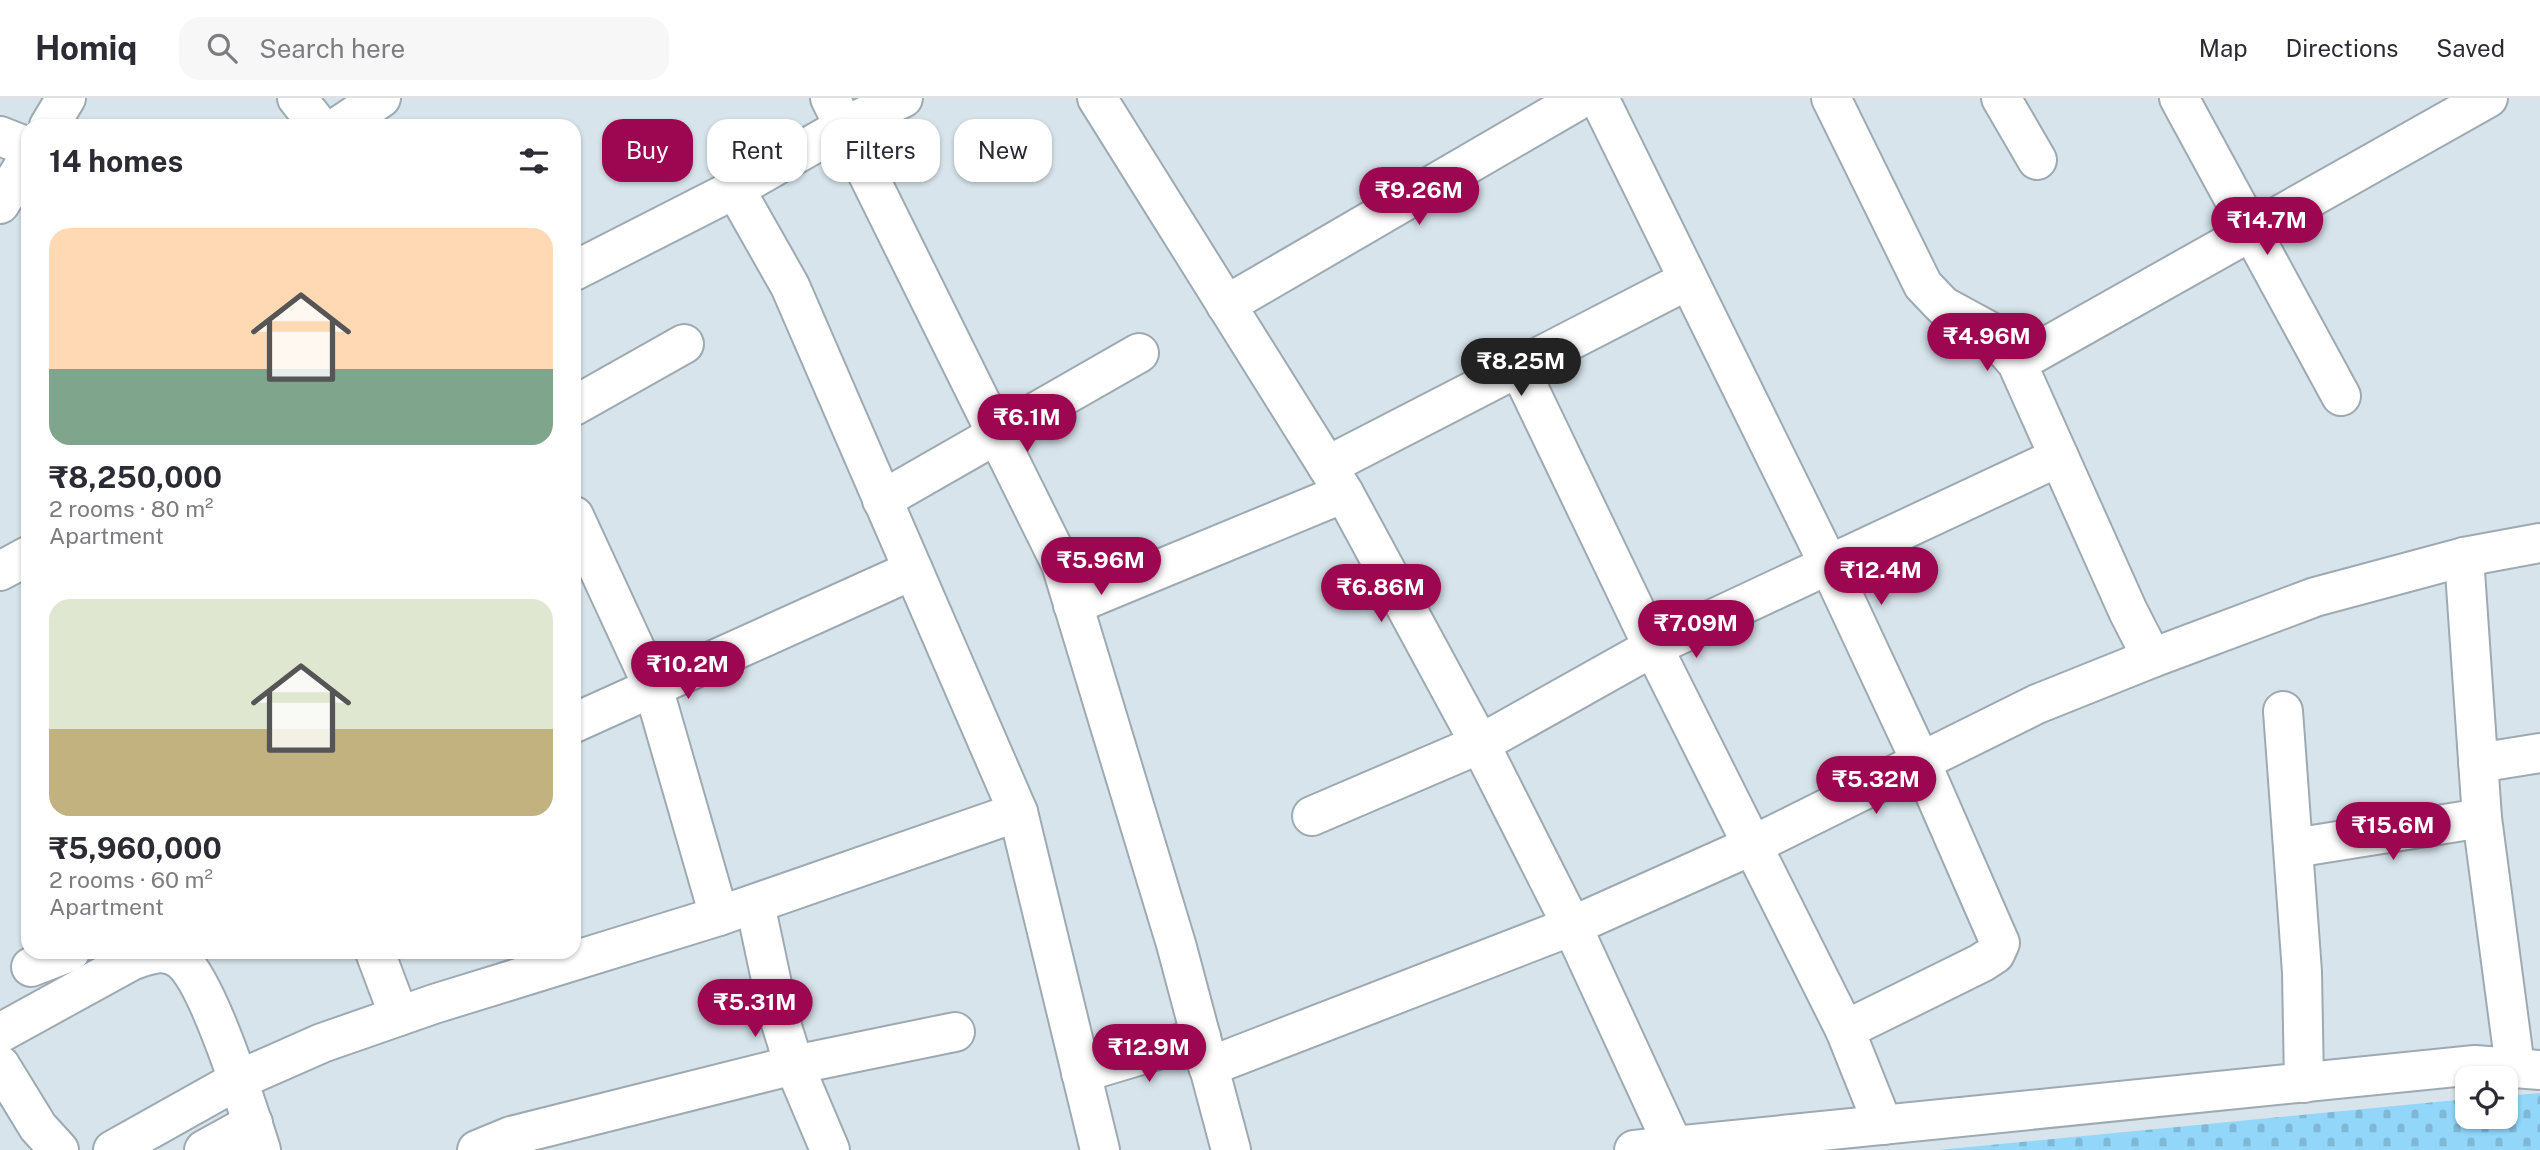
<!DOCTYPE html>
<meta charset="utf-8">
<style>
:root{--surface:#fff;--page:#f7f7f7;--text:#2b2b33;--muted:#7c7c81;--line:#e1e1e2;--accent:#9d0651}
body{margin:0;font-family:"Public Sans",sans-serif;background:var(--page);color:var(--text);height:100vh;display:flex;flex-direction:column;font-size:26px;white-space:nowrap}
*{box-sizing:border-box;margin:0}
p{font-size:23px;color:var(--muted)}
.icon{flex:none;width:38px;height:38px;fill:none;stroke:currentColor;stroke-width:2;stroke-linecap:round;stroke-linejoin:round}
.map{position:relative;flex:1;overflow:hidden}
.drawer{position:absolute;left:21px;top:21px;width:560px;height:840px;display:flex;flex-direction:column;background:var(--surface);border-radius:21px;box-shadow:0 2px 5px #0004}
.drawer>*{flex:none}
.top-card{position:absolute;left:602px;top:21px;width:665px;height:63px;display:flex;gap:14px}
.controls{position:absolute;left:2455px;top:968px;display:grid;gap:14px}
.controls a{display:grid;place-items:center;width:63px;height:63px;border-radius:14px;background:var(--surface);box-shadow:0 2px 5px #0004;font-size:35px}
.price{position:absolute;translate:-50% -60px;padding:0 16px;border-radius:24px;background:var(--accent);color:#fff;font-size:23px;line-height:46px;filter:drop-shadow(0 2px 4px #0008)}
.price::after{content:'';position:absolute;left:50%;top:42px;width:21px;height:16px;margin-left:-10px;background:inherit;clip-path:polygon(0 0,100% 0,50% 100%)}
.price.active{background:#222;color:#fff}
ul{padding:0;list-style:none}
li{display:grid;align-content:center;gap:14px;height:371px;padding:0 28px}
li span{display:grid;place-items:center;height:217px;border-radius:21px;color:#555}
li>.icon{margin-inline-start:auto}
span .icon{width:126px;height:126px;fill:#fffc;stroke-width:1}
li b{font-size:30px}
h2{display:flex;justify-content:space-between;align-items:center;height:84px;padding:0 28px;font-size:30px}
.tag{padding:0 24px;border-radius:21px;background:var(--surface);box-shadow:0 2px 5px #0004;font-size:24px;line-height:63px}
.tag.active{background:var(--accent);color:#fff}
header{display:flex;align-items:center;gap:42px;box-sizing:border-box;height:98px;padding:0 35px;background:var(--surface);border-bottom:2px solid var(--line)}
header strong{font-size:33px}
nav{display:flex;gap:38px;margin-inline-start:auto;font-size:24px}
.search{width:490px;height:63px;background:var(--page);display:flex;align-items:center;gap:18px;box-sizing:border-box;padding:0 24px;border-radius:21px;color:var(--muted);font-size:26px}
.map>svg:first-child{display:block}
</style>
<header>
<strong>Homiq</strong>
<div class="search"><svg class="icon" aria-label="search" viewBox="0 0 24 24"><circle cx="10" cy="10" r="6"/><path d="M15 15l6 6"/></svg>Search here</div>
<nav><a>Map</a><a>Directions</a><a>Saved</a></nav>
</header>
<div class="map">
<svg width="2540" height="1052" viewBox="0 0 2540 1052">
<defs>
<pattern id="cemetery-stones" width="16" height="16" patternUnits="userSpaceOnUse" patternTransform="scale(1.75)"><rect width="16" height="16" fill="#92d6fa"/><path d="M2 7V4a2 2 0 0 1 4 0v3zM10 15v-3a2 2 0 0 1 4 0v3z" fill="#7eb8d6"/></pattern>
</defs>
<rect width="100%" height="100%" fill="#d7e4eb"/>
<path fill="url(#cemetery-stones)" d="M 2540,995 L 2540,1052 L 1939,1052 L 2467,1001 L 2468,1018 L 2506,1018 L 2506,998 Z"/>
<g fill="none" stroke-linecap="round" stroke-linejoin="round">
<g stroke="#9eaab1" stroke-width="42">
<g id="minor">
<path d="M 297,0 L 319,28"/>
<path d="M 830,0 L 1061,466 L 1176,846 L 1231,1052"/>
<path d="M 1097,0 L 1344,395 L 1480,646 L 1572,828 L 1673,1047"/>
<path d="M 1599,0 L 1829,467 L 1920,662 L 2000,845 L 1995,856 L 1981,865 L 1845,932"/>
<path d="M 1831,0 L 1923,187 L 1943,208 L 1989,233 L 2017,265 L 2128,513 L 2152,560"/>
<path d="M 2001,0 L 2037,62"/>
<path d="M 2179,0 L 2341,298"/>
<path d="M 339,28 L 381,0"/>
<path d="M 0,38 L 28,49"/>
<path d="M 735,91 L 790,188 L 1018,714 L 1100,1052"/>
<path d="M 574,173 L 735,91 L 845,28 L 903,0"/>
<path d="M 1226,207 L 1582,0"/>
<path d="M 2017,265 L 2488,0"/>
<path d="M 1518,268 L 1653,549 L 1845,932 L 1883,1027"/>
<path d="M 574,308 L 684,246"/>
<path d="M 1327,368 L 1688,182"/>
<path d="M 882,402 L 1139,255"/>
<path d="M 574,418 L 653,589 L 719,818"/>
<path d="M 2464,459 L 2482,720 L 2515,969"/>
<path d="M 0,473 L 28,458"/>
<path d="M 1073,507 L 1344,395"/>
<path d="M 2283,613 L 2302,874 L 2304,985"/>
<path d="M 574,625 L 913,472"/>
<path d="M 2478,665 L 2540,655"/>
<path d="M 1312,718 L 1480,646 L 1653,549 L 2059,359"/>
<path d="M 2294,750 L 2482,720"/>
<path d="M 755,806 L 779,919 L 794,967 L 830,1052"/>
<path d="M 375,854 L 399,918"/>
<path d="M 31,869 L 70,854"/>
<path d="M 0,935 L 131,863 C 148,857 166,849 182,863 C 209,886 249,1014 261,1052"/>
<path d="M 0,967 L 38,1029 L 59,1052"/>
<path d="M 1208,969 L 1572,828 L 1751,748 L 2037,606 L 2152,560 L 2315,499 L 2464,459 L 2540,445"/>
<path d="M 1081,975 L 1201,939"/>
<path d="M 113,1052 L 238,982 L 322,945 L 434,906 L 719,818 L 1018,714"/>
<path d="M 204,1052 L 253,1025"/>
<path d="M 477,1052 L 511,1038 L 794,967 L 955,934"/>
<path d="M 1634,1052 L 2475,967 L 2540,972"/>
</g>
</g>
<g stroke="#9eaab1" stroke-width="42">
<g id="secondary">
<path d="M 49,28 L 66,0"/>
<path d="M 0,106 L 28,61"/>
</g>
</g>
<use href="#minor" stroke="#fff" stroke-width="38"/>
<use href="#secondary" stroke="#fff" stroke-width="38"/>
</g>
</svg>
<div class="controls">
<a><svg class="icon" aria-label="locate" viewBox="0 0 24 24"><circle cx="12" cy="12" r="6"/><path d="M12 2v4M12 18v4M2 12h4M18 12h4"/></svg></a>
</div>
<b class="price" style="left:1419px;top:129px">₹9.26M</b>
<b class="price" style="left:2267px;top:159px">₹14.7M</b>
<b class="price" style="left:1987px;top:275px">₹4.96M</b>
<b class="price active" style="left:1521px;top:300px">₹8.25M</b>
<b class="price" style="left:1027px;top:356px">₹6.1M</b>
<b class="price" style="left:1101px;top:499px">₹5.96M</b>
<b class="price" style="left:1881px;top:509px">₹12.4M</b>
<b class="price" style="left:1381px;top:526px">₹6.86M</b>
<b class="price" style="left:1696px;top:562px">₹7.09M</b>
<b class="price" style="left:688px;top:603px">₹10.2M</b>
<b class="price" style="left:1876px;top:718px">₹5.32M</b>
<b class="price" style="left:2393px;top:764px">₹15.6M</b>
<b class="price" style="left:755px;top:941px">₹5.31M</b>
<b class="price" style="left:1149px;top:986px">₹12.9M</b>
<div class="top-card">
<a class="tag active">Buy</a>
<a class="tag">Rent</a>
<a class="tag">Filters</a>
<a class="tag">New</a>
</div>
<section class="drawer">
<h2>14 homes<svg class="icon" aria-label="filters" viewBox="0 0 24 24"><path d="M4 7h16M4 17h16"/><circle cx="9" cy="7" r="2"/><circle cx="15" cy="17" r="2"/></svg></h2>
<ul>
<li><span style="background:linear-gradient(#ffd9b3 65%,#7fa58c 0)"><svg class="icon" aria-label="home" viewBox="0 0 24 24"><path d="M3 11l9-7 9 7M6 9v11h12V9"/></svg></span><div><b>₹8,250,000</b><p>2 rooms · 80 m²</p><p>Apartment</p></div></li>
<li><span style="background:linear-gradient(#dfe7d0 60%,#c2b280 0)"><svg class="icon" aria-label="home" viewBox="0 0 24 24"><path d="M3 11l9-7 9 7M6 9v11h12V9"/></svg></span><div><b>₹5,960,000</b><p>2 rooms · 60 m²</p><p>Apartment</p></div></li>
</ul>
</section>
</div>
